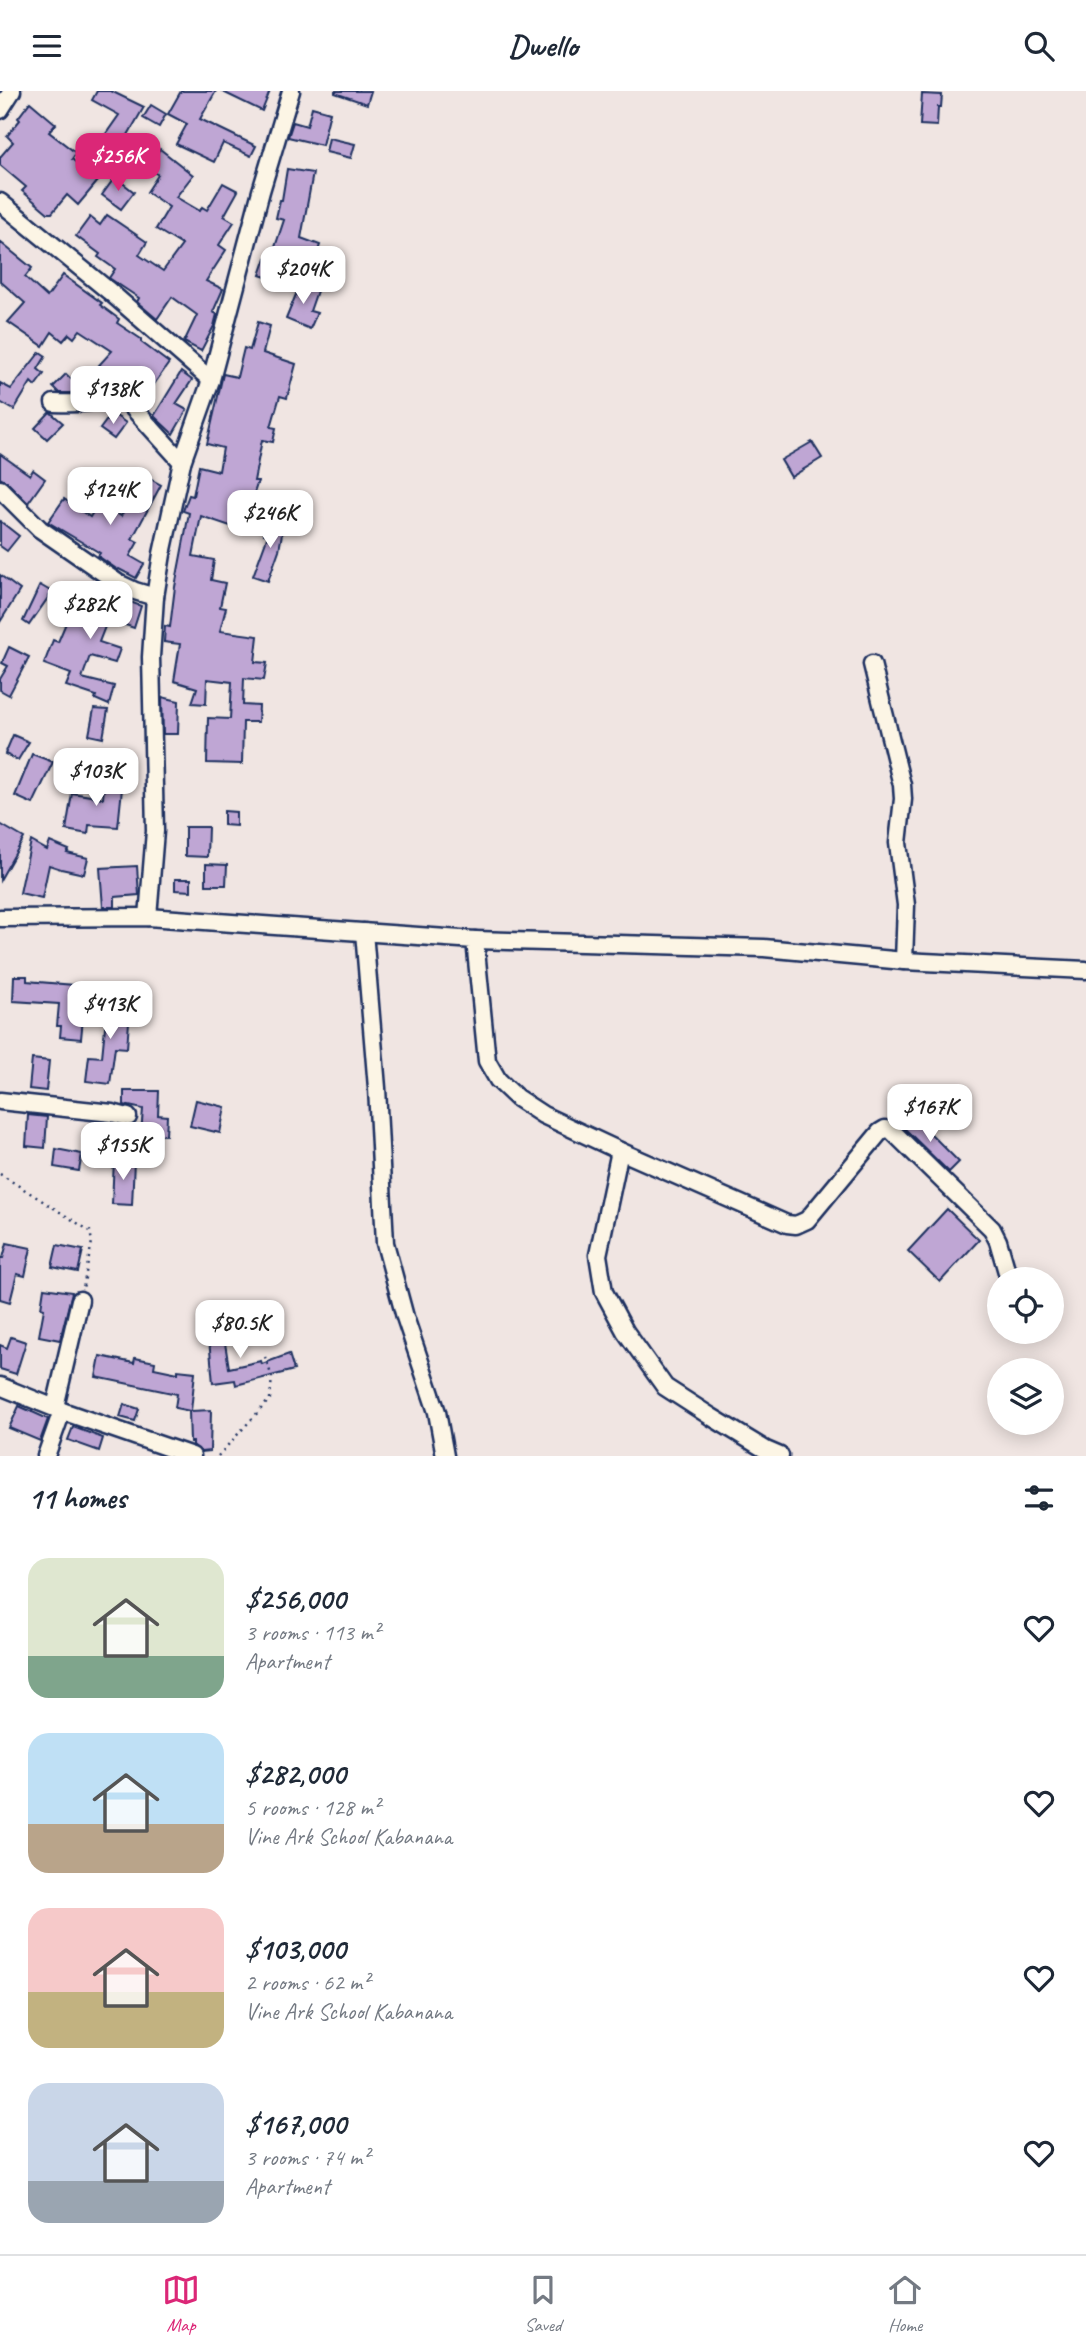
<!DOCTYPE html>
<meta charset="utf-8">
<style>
:root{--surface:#fff;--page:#f2f2f3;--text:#1f2937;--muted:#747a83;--line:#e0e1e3;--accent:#db2777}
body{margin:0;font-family:Caveat,sans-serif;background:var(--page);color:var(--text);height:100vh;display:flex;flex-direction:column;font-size:26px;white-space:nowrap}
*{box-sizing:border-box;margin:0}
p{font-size:23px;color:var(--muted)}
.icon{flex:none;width:38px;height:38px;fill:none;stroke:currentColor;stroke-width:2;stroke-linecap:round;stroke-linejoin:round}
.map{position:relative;height:1365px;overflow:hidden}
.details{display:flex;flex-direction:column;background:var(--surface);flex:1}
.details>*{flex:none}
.buttons{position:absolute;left:987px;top:1176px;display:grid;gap:14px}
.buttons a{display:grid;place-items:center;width:77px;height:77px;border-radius:50%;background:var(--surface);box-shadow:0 4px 18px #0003;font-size:35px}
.price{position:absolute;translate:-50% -60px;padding:0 16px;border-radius:14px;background:#fff;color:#222;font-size:23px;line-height:46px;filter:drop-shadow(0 2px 4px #0008)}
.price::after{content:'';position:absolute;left:50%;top:42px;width:21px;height:16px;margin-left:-10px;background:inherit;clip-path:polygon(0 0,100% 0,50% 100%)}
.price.active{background:var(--accent);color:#fff}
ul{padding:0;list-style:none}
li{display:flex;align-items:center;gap:21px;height:175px;padding:0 28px}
li span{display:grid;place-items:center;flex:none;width:196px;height:140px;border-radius:21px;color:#555}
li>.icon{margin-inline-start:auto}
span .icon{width:84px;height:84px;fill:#fffc;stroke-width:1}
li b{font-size:30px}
h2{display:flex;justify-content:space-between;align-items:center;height:84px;padding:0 28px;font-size:30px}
header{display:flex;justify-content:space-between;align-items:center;height:91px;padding:0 28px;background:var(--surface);font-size:32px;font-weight:800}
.tab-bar{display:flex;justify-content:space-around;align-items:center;height:98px;border-top:2px solid var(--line);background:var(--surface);font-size:19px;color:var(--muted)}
.tab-bar a{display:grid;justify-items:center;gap:4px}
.tab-bar .active{color:var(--accent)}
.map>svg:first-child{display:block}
</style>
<header><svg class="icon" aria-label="menu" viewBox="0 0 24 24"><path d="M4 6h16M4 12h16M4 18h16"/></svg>Dwello<svg class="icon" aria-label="search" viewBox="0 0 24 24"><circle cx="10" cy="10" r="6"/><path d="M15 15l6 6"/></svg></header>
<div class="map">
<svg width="1086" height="1365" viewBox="0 0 1086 1365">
<rect width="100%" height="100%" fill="#f0e5e2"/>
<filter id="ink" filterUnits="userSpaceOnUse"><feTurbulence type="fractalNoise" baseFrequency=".0143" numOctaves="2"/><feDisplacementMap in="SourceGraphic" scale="14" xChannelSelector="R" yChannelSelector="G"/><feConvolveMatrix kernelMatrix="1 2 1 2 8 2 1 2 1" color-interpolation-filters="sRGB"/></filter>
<g filter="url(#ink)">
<g fill="#bfa6d4" stroke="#1b2f5e" stroke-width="2">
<path d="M 97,0 L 111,0 L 144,16 L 120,58 L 103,47 L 119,24 L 92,9 Z"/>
<path d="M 181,0 L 216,0 L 200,28 L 256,55 L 251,65 L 223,52 L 214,71 L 176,53 L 187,33 L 168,23 Z"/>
<path d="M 221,0 L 270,0 L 262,20 Z"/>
<path d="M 335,0 L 371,0 L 367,13 L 335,2 Z"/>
<path d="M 922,3 L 942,4 L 941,16 L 938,16 L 937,35 L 920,34 Z"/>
<path d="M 30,11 L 56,33 L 49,41 L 76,62 L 72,68 L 98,90 L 78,114 L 67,104 L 52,122 L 48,122 L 22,100 L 26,96 L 0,74 L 0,66 L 13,51 L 7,45 L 20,29 L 18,27 Z"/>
<path d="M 151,14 L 166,23 L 159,36 L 143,27 Z"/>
<path d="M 312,16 L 330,21 L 322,54 L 288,46 L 293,31 L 307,35 Z"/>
<path d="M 329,47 L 355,53 L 351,67 L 326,61 Z"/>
<path d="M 160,58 L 193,84 L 176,106 L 200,120 L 202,116 L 207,119 L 223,92 L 238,100 L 224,125 L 234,131 L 219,154 L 226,159 L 206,190 L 223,198 L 213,221 L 217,223 L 214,235 L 201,260 L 184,251 L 197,224 L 172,206 L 157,228 L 137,211 L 139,207 L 109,187 L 115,178 L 98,166 L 100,163 L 76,145 L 90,126 L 100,134 L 107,124 L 147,151 L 139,164 L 163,180 L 182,154 L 156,138 L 169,116 L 147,101 L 158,84 L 147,75 Z"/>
<path d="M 287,78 L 313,82 L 301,147 L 320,154 L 314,171 L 303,167 L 293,195 L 260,184 L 266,167 L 271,168 L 284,129 L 276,127 L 280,109 L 282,109 Z"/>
<path d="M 115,86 L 134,101 L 121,118 L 102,104 Z"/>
<path d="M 0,151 L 32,177 L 25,186 L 47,206 L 63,184 L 102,212 L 100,214 L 119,228 L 117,232 L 141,248 L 141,251 L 169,272 L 145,306 L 133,297 L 136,293 L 117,279 L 110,288 L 100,280 L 103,277 L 99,274 L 112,260 L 80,239 L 74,247 L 69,243 L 63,250 L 52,241 L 43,255 L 8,231 L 25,212 L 0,190 Z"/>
<path d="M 301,191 L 318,197 L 310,220 L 317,222 L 310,238 L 286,228 Z"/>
<path d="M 258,231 L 270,235 L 263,262 L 296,273 L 287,307 L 280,305 L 271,336 L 276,337 L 273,351 L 262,349 L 254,390 L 258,390 L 242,439 L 201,425 L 193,465 L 214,469 L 211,489 L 225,492 L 220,516 L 226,517 L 220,540 L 258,545 L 255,571 L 267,572 L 264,589 L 244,587 L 243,614 L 259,615 L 258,631 L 243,631 L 242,673 L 207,672 L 208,627 L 230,628 L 232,591 L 207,588 L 206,613 L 192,612 L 197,597 L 174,590 L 180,553 L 164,551 L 165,535 L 170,536 L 175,496 L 189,422 L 183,420 L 189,404 L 193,405 L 199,375 L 219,380 L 223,357 L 207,353 L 223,283 L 237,286 L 244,257 L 250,259 Z"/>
<path d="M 40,261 L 46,265 L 38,278 L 44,283 L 35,295 L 31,291 L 14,319 L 0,311 L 0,292 L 11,298 Z"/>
<path d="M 181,281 L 192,289 L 176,313 L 187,319 L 173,343 L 154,325 Z"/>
<path d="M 66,283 L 78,295 L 71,302 L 59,302 L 53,296 Z"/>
<path d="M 50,321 L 63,332 L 47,348 L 35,337 Z"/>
<path d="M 112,322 L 126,332 L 114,348 L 100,338 Z"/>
<path d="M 812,351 L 822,367 L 791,386 L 781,369 Z"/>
<path d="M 0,363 L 30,384 L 33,379 L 45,388 L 28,412 L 7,391 L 0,387 Z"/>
<path d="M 143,384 L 161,394 L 132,448 L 138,451 L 130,465 L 144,473 L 136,487 L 119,478 L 118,479 L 98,465 L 100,462 L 48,431 L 64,408 L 90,426 L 99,411 L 121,425 Z"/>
<path d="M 267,428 L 284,432 L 279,459 L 268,490 L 253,485 L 268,444 L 264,443 Z"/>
<path d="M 0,430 L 19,445 L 7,460 L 0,455 Z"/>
<path d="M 0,484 L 20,499 L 0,531 Z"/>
<path d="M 40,494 L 52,501 L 29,534 L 23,530 Z"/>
<path d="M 88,496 L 123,513 L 125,509 L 141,515 L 134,537 L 108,528 L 99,551 L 120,558 L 115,572 L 90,565 L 82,587 L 114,595 L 109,614 L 95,608 L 96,605 L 66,595 L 71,583 L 44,573 L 53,549 L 58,551 L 71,520 L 74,522 Z"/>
<path d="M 9,556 L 29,566 L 9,604 L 0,599 L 0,588 L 8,575 L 2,572 Z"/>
<path d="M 162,606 L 179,610 L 178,643 L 163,643 Z"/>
<path d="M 94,618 L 108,619 L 103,647 L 89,644 Z"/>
<path d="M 13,644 L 29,651 L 18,669 L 5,663 Z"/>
<path d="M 93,662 L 105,663 L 104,682 L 91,681 Z"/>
<path d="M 32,663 L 53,671 L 33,713 L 15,705 Z"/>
<path d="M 105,687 L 123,688 L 118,736 L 89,734 L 88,743 L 66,739 L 72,702 L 103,707 Z"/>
<path d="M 224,720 L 236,721 L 236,735 L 224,734 Z"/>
<path d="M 0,733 L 24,747 L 0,789 Z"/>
<path d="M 185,736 L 208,736 L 207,766 L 185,765 Z"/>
<path d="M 31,750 L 47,759 L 50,751 L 69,759 L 67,762 L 88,767 L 84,783 L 61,778 L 49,774 L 42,807 L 20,802 Z"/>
<path d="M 206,773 L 227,774 L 226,794 L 206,794 Z"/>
<path d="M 137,775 L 139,804 L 115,806 L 115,816 L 103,816 L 100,777 Z"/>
<path d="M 175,788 L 191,788 L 191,800 L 175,799 Z"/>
<path d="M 14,885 L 27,885 L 27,890 L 86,895 L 81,948 L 60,946 L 61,935 L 57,935 L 59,913 L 13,910 Z"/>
<path d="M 108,906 L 127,908 L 126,918 L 130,918 L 127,957 L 115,956 L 110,993 L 86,990 L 89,965 L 102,966 Z"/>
<path d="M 32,968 L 49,970 L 46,1000 L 29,998 Z"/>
<path d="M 124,1000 L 159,1000 L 158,1024 L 167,1025 L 166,1044 L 141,1043 L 143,1018 L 124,1014 Z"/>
<path d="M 196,1009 L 225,1016 L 220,1042 L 190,1035 Z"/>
<path d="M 28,1024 L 47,1026 L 45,1057 L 26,1055 Z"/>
<path d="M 912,1024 L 959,1071 L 949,1081 L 902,1035 Z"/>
<path d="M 56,1058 L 82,1063 L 79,1080 L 54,1076 Z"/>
<path d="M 114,1068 L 134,1070 L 132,1114 L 112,1113 Z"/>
<path d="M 947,1118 L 979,1149 L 940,1191 L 908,1160 Z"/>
<path d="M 7,1152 L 31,1157 L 25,1185 L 17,1183 L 10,1211 L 0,1208 L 0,1167 L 3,1167 Z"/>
<path d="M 57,1154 L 83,1159 L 78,1181 L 52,1176 Z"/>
<path d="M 44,1197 L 72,1201 L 60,1249 L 39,1245 L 44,1218 L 41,1217 Z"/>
<path d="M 208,1237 L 239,1237 L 241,1250 L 225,1252 L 229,1277 L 261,1270 L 262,1273 L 289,1263 L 294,1279 L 236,1294 L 235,1289 L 213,1292 Z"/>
<path d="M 11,1246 L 26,1251 L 16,1283 L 0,1278 L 0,1254 L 7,1257 Z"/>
<path d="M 100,1265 L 134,1272 L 135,1267 L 155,1271 L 154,1277 L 178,1282 L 178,1279 L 195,1281 L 191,1320 L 211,1319 L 210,1360 L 201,1361 L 193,1354 L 193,1351 L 190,1351 L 189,1320 L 190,1320 L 175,1317 L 177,1303 L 96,1286 Z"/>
<path d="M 124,1313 L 139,1318 L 135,1330 L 120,1326 Z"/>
<path d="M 19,1315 L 48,1328 L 40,1350 L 9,1337 Z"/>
<path d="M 73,1336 L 103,1347 L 99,1360 L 68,1349 Z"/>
</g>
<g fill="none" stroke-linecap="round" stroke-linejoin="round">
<g stroke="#1b2f5e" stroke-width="21">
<g id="minor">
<path d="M 0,19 L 12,0"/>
<path d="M 0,111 L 109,200 L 211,289"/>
<path d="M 54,312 C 76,313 94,313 113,303 L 124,307 L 182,371"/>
<path d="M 0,398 L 40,438 L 118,492 L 135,500 L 155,506"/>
<path d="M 872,573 L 902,694 L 903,708 L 898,752 L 906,814 L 904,870"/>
<path d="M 148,826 L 155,740 L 151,566 L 155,506 L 162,463 L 182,371 L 211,289 L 261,100 L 291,0"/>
<path d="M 0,827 L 148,826 L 475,849 L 487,970 L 498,989 L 517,1007 L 543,1024 L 620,1060 L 787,1133 L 796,1134 L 807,1129 L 880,1041 L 885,1038 L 891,1039 L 992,1138 L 998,1150 L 1009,1188"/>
<path d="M 364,841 L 377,997 L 385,1152 L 405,1226 L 437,1321 L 445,1365"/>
<path d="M 475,849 L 764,857 L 904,870 L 1086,879"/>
<path d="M 0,1010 L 112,1022 L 128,1026"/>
<path d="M 620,1060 L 598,1164 L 604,1201 L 625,1240 L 665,1296 L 710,1325 L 766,1359 L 780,1365"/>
<path d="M 0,1295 L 62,1320 L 192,1365"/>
<path d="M 55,1316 L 80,1209"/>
<path d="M 46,1365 L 62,1320"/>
</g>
</g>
<g stroke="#1b2f5e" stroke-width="2.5" stroke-dasharray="2 5" stroke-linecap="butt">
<path d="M 0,1083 L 90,1140 L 92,1151 L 83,1197"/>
<path d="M 218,1365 L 270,1308 L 272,1286 L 265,1266"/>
</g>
<use href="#minor" stroke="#fcf5e5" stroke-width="16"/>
</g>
</g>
</svg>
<div class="buttons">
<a><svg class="icon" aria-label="locate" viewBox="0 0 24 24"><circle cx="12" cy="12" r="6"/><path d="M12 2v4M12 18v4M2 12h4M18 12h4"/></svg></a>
<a><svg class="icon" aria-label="layers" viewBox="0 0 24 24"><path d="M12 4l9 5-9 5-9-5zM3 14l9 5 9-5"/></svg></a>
</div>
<b class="price active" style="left:118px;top:102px">$256K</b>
<b class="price" style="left:303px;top:215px">$204K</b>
<b class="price" style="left:113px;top:335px">$138K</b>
<b class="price" style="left:110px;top:436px">$124K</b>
<b class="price" style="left:270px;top:459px">$246K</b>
<b class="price" style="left:90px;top:550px">$282K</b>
<b class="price" style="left:96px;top:717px">$103K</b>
<b class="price" style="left:110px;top:950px">$413K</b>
<b class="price" style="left:930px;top:1053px">$167K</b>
<b class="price" style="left:123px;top:1091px">$155K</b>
<b class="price" style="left:240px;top:1269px">$80.5K</b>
</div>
<section class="details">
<h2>11 homes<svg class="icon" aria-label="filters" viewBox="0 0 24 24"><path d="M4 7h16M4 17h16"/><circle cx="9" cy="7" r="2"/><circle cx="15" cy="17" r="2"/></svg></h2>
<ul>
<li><span style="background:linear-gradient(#dfe7d0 70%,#7fa58c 0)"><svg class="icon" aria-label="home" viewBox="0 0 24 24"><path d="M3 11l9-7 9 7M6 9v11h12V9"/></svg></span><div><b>$256,000</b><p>3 rooms · 113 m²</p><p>Apartment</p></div><svg class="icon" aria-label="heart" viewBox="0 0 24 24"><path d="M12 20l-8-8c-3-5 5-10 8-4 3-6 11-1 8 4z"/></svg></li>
<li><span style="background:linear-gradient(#bfe0f5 65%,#b9a48a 0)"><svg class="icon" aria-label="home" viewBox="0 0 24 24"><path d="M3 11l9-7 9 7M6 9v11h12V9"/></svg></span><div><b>$282,000</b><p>5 rooms · 128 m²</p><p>Vine Ark School Kabanana</p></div><svg class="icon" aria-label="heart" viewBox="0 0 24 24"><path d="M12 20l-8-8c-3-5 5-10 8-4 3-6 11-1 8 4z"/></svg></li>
<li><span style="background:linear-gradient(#f6c9c9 60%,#c2b280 0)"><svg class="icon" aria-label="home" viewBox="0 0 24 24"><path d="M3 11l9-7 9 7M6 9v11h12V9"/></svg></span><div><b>$103,000</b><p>2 rooms · 62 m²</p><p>Vine Ark School Kabanana</p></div><svg class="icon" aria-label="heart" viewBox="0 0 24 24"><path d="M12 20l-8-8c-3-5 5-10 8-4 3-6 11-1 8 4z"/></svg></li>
<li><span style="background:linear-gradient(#c9d6e8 70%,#9aa5b1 0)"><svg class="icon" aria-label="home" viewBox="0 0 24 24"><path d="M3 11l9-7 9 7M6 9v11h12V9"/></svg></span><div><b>$167,000</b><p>3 rooms · 74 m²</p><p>Apartment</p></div><svg class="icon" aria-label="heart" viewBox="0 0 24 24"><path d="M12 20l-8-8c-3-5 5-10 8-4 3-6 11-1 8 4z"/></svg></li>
</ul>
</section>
<nav class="tab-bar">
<a class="active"><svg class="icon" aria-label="map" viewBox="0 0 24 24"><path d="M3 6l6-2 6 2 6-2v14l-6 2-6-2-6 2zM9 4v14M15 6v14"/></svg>Map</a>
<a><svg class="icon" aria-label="saved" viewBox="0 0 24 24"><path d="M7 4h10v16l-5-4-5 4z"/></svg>Saved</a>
<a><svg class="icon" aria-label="home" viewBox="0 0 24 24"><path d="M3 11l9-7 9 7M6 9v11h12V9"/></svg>Home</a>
</nav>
